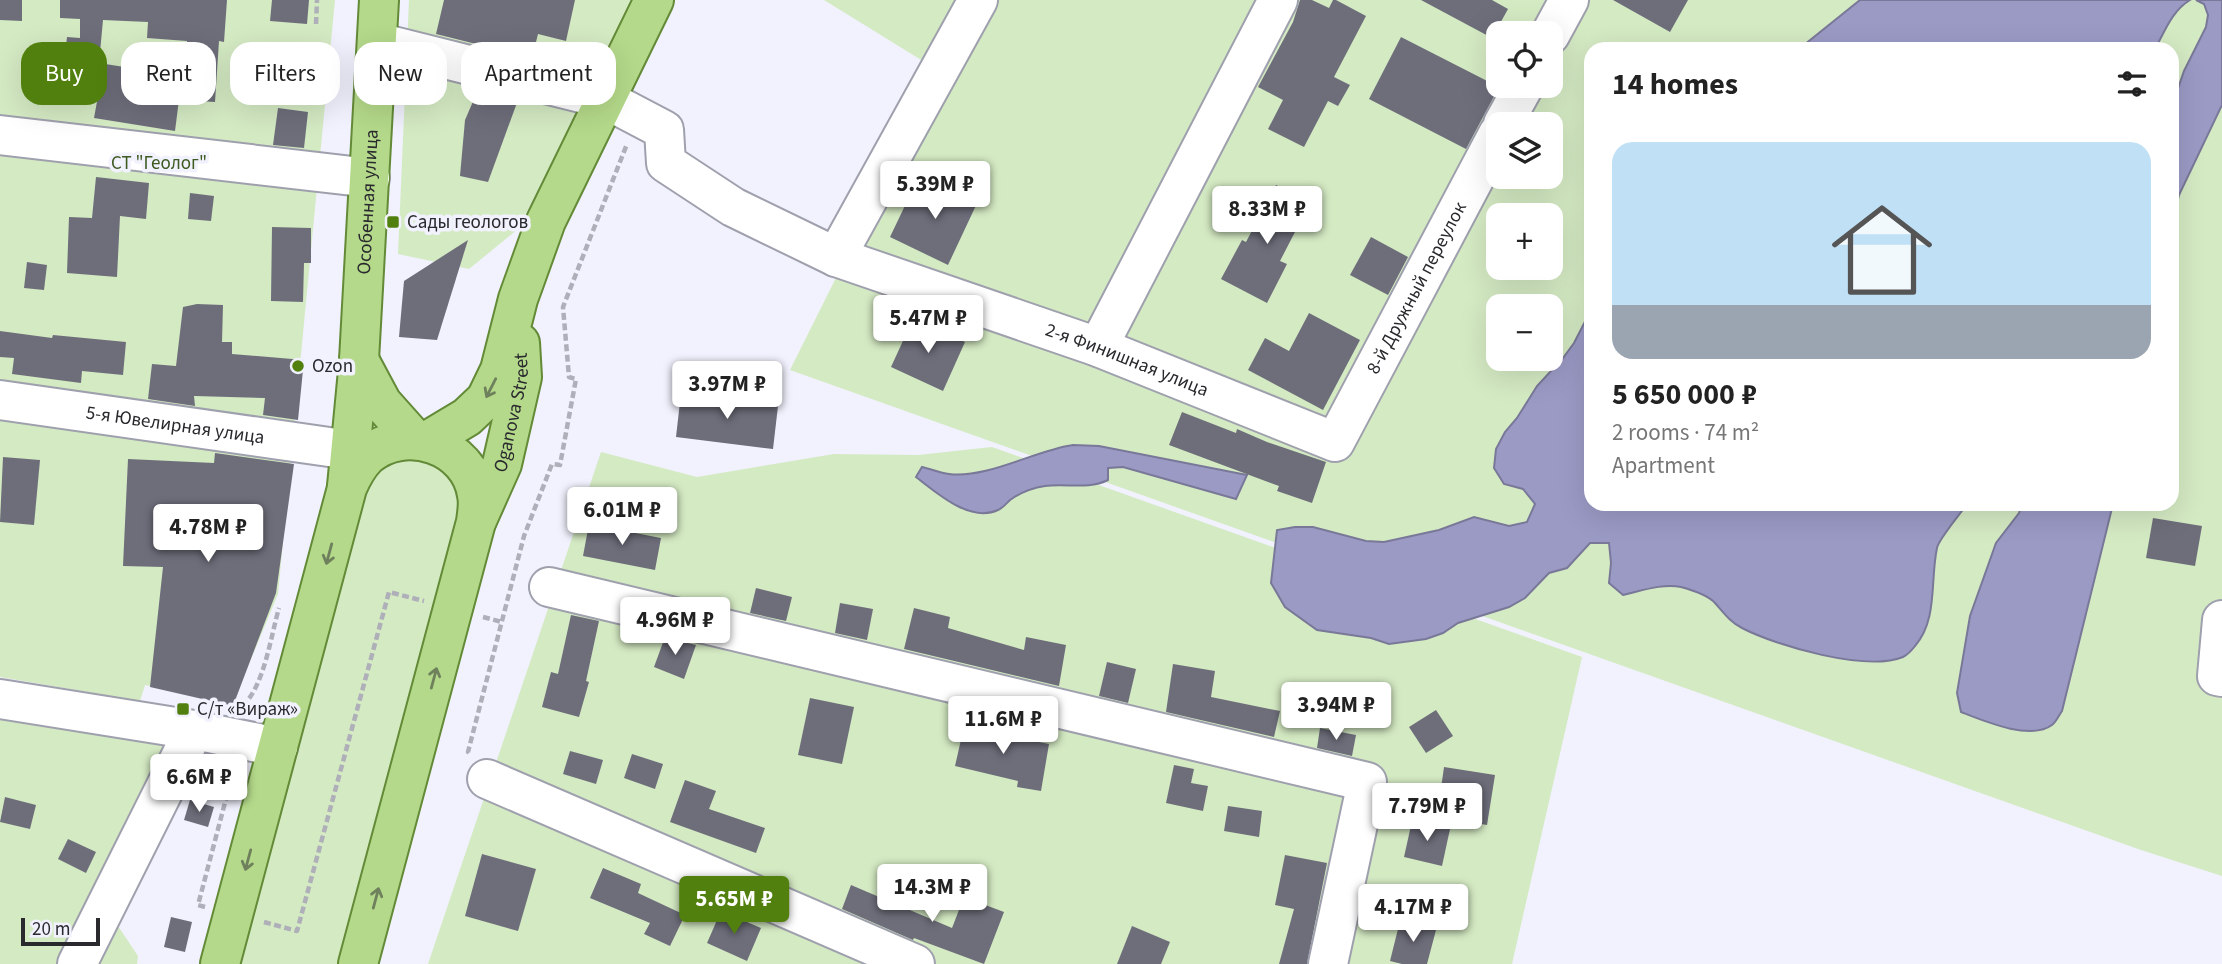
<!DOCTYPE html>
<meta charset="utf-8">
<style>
:root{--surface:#fff;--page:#f2f2f2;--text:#222;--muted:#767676;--accent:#51800e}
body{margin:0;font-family:"Source Sans 3",sans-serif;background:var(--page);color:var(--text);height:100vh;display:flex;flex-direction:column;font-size:26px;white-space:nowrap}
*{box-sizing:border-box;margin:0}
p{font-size:23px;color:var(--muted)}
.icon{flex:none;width:38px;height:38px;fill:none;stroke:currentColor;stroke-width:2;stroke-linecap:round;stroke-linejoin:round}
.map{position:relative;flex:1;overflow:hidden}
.side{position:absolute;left:1584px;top:42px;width:595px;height:469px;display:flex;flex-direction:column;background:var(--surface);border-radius:21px;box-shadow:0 7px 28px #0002}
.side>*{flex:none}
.banner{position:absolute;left:21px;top:42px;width:665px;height:63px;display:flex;gap:14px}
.buttons{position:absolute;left:1486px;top:21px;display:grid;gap:14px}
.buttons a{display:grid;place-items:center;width:77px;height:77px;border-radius:14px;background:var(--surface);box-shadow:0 7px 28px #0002;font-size:35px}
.scale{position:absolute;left:21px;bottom:18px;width:79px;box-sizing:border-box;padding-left:7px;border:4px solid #29292e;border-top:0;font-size:19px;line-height:24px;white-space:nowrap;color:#29292e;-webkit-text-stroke:5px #f1f2fd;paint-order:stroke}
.price{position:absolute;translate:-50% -60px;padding:0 16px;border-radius:7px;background:#fff;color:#222;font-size:23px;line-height:46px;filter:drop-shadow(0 2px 4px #0008)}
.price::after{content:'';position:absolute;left:50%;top:42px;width:21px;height:16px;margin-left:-10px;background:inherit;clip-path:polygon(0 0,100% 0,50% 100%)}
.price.current{background:var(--accent);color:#fff}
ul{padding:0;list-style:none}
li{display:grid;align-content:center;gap:14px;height:371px;padding:0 28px}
li span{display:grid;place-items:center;height:217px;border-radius:21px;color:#555}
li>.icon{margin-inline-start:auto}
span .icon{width:126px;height:126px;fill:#fffc;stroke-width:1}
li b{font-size:30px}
h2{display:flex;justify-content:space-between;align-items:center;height:84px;padding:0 28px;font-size:30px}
.pill{padding:0 24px;border-radius:21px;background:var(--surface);box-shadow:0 7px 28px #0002;font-size:24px;line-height:63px}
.pill.current{background:var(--accent);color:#fff}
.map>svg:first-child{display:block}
</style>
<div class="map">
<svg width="2222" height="964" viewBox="0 0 2222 964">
<rect width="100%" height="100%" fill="#f1f2fd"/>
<g fill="#d4eac3" fill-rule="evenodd">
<path d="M 0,0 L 335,0 L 278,594 L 232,705 L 145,685 L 140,701 L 0,677 Z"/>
<path d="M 409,0 L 635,0 L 518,229 L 469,269 L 398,254 Z"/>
<path d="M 824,0 L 2222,0 L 2222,876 L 2141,850 L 790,370 L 939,71 ZM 1498,33 L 1550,33 L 1550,86 L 1498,86 ZM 1591,49 L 2172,49 L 2172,504 L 1591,504 ZM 1498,124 L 1550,124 L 1550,177 L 1498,177 ZM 1498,215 L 1550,215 L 1550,268 L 1498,268 ZM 1498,306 L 1550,306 L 1550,359 L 1498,359 Z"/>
<path d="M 992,447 L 1582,657 L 1512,964 L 428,964 L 601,452 L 697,477 L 834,454 L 918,455 Z"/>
<path d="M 406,457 L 438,465 L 459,490 L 461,512 L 341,964 L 238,964 L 364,490 L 378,469 Z"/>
<path d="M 0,706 L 196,742 L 84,964 L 0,964 Z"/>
<path d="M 116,923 L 138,956 L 137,964 L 86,964 Z"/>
</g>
<g fill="#9b9ac5" stroke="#797898" stroke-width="2">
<path d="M 1860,0 L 2190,0 C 2172,11 2165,31 2155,49 L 1799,49 Z"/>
<path d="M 2196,0 L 2222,0 L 2222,105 L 2179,195 L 2175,212 L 2172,249 L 2172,106 L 2184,71 L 2206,27 L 2208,15 L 2204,4 Z"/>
<path d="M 1591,310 L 1591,504 L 1967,504 C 1961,513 1938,540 1937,548 C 1930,580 1938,620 1915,646 C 1912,650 1907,655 1903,657 C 1866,672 1777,646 1742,628 C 1730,622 1724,613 1715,603 C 1708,595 1692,590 1681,587 C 1663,583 1641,591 1623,595 L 1609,583 L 1611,563 L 1609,543 L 1590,543 L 1567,568 L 1549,573 L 1525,598 L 1509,607 L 1458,623 L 1443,633 L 1426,639 L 1389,644 L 1371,638 L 1317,630 L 1285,607 L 1271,583 L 1277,530 L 1295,527 L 1313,527 L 1366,541 L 1384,542 L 1439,530 L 1474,517 L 1509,526 L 1527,522 L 1535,504 L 1523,489 L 1504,484 L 1494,468 L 1496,449 L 1505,432 L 1517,418 L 1537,386 L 1563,358 L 1574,343 Z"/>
<path d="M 1073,445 L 1099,446 L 1247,475 L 1236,499 L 1123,467 L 1108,468 L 1108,480 C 1088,490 1066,483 1045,486 C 1032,488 1021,492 1010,500 C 1006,504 1003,508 998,510 C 970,523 937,493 916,477 L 922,467 C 931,469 940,473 949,474 C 987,479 1036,450 1073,445 Z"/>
<path d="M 2022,504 L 2113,504 L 2062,711 C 2059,715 2056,722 2052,725 C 2030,741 1984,721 1961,712 L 1957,693 L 1970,616 L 1996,543 L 2019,513 Z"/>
</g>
<g fill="#6e6e7b">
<path d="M 0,0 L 22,0 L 22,21 L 0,20 Z"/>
<path d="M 60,0 L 227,0 L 224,42 L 219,41 L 215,102 L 183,100 L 187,41 L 147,38 L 148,22 L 103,20 L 99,63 L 137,69 L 135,78 L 181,84 L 175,131 L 94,118 L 98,96 L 61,91 L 67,37 L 80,38 L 80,19 L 60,18 Z"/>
<path d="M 272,0 L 309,0 L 307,24 L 270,21 Z"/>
<path d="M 444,0 L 575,0 L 566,41 L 538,34 L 532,58 L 436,34 Z"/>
<path d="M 1300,0 L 1312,0 L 1329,8 L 1333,0 L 1336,0 L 1366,16 L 1334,77 L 1350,85 L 1338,106 L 1328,101 L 1304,147 L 1268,129 L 1283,100 L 1258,87 L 1293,22 Z"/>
<path d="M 1421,0 L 1492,0 L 1508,9 L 1492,38 Z"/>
<path d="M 1613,0 L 1688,0 L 1670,32 Z"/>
<path d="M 1401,37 L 1499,87 L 1466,149 L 1369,99 Z"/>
<path d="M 478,90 L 518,100 L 488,182 L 460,176 L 465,120 Z"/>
<path d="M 278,108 L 308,112 L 304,148 L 273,145 Z"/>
<path d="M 96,177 L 149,183 L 146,219 L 120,216 L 117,277 L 67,273 L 69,217 L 92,218 Z"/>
<path d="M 946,183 L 979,199 L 948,265 L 890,237 L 911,193 L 918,197 L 924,185 L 941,193 Z"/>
<path d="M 1276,185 L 1310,203 L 1280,261 L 1287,264 L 1267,303 L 1221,279 L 1242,240 L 1246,242 Z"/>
<path d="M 190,193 L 214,196 L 211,221 L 188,219 Z"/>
<path d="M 272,227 L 311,228 L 311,263 L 304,263 L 303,302 L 271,301 Z"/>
<path d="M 1371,237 L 1408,257 L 1388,295 L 1350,275 Z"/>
<path d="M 468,240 L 437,340 L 399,337 L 404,281 Z"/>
<path d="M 27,262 L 47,265 L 44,290 L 24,288 Z"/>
<path d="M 197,304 L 223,305 L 222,342 L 232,342 L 232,354 L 304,360 L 298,420 L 263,415 L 265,398 L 194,396 L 195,406 L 148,399 L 152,364 L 176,366 L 183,307 Z"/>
<path d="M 1309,313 L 1360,340 L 1323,410 L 1248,370 L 1265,338 L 1289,351 Z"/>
<path d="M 913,319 L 965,342 L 943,391 L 891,367 Z"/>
<path d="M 0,331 L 52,338 L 53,335 L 126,342 L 123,375 L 82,371 L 81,383 L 12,374 L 14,358 L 0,357 Z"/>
<path d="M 681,393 L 778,406 L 773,449 L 676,437 Z"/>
<path d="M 1182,412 L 1236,433 L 1237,429 L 1267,442 L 1326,462 L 1312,503 L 1277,491 L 1279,486 L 1169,445 Z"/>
<path d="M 215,453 L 294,464 L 276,593 L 233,706 L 150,687 L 163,567 L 123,566 L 128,459 L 214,463 Z"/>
<path d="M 3,457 L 40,460 L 34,525 L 0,522 Z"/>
<path d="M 2153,518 L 2202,526 L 2195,566 L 2146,558 Z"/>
<path d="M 589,524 L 661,538 L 655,570 L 583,556 Z"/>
<path d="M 756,588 L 792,597 L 786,621 L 750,613 Z"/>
<path d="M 840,603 L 873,609 L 867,640 L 835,633 Z"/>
<path d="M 914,608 L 950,617 L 948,628 L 1024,650 L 1026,637 L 1066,645 L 1059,686 L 904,649 Z"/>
<path d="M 571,615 L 599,621 L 586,681 L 589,682 L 579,717 L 542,707 L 551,672 L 558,674 Z"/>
<path d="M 665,637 L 696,645 L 684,679 L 654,667 Z"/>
<path d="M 1107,662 L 1136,669 L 1128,703 L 1099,696 Z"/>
<path d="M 1173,664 L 1215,671 L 1211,697 L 1280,711 L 1274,737 L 1166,712 Z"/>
<path d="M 810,698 L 854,707 L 842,764 L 798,755 Z"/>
<path d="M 1436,710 L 1453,736 L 1426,753 L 1409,727 Z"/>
<path d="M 965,722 L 999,731 L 998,734 L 1049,744 L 1041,791 L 1017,787 L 1018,781 L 955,766 Z"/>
<path d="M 1320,728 L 1356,735 L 1352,756 L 1317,748 Z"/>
<path d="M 570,751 L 603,760 L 596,784 L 563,774 Z"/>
<path d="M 632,754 L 663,764 L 655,789 L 624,778 Z"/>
<path d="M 1174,765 L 1194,769 L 1191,783 L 1208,786 L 1203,811 L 1166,803 Z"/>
<path d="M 1444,767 L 1495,775 L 1487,825 L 1437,817 Z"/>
<path d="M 685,780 L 716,791 L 709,809 L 765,828 L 756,853 L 670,822 Z"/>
<path d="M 5,797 L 36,805 L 30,829 L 0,822 Z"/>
<path d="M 190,800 L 214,807 L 208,827 L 184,820 Z"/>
<path d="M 1228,806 L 1262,811 L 1259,837 L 1224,831 Z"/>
<path d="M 1412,821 L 1450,829 L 1442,866 L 1404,857 Z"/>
<path d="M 68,839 L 96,852 L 86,873 L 58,859 Z"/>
<path d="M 482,854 L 536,869 L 518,931 L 465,916 Z"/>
<path d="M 1285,855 L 1327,863 L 1307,964 L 1279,964 L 1294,909 L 1275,905 Z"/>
<path d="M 603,868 L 641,884 L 638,893 L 685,915 L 670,946 L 644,934 L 650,923 L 590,898 Z"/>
<path d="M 851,885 L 952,928 L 964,897 L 1004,912 L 984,964 L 914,938 L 913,940 L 842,909 Z"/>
<path d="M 721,911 L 761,928 L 747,961 L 707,943 Z"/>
<path d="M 171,917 L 192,922 L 185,952 L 164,947 Z"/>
<path d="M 1400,921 L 1436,930 L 1427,964 L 1402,964 L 1390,961 Z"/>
<path d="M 1132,926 L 1170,942 L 1161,964 L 1117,964 Z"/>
</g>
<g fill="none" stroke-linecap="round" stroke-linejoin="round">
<g stroke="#9fa0ad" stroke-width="42">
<g id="minor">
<path d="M 1550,35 L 1569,0"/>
<path id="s1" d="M 377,42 L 605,99 L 664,130 L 666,163 L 733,207 L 836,257 L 1098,347 L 1335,442 L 1498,134"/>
<path d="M 1503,124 L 1524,86"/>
<path d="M 0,135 L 370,178"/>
<path d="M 836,257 L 978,0"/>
<path d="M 1098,347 L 1278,0"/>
<path id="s2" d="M 0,400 L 350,450"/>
<path d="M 549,587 L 1367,782 L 1328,964"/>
<path d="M 2222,620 L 2217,676 L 2222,677"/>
<path d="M 0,699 L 194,730 L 278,747"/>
<path d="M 487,779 L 915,964"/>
<path d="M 77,964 L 194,730"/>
</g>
</g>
<g stroke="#638a37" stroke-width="42">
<g id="major">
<path d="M 359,360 L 382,403 L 415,440"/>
<path d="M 427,441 L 467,417 L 486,399 L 500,370 L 518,299 L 546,221 L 654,0"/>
<path id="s3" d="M 347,486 L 359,360 L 379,0"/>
<path id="s4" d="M 477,520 L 502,464 L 522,377 L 520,343"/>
<path d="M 220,964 L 347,488 C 352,476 358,465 367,456 C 405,423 470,445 477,495 C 479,504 477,513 476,522 L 358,964"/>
</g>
</g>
<g stroke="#aeafb8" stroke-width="4.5" stroke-dasharray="7 3.5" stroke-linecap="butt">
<path d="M 316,24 L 317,0"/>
<path d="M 483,617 L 502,622"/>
<path d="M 242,706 C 264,688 271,635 279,608"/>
<path d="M 469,753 L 468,752 L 524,536 L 552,464 L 560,465 L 576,379 L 569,377 L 563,307 L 627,144"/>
<path d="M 205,907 L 198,905 L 232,776 L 211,770"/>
<path d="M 264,922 L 297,931 L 389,592 L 424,601"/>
</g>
<use href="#minor" stroke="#fff" stroke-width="38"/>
<use href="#major" stroke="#b4d98a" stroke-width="38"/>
</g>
<defs><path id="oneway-shaft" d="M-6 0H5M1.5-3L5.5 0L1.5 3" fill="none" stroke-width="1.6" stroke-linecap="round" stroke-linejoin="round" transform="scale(1.75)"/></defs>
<g stroke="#6e815c">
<use href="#oneway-shaft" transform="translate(491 388) rotate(117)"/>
<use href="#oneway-shaft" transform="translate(329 554) rotate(105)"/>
<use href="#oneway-shaft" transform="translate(434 678) rotate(-75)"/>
<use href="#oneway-shaft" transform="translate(248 860) rotate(105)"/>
<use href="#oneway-shaft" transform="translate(376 898) rotate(-75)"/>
</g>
<g fill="#51800e" stroke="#f1f2fd" stroke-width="2.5">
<rect x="386" y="215" width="14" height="14" rx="3.5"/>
<circle cx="298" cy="366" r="7"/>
<rect x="176" y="702" width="14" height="14" rx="3.5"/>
</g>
<g text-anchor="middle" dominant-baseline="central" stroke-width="7" stroke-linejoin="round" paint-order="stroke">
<g font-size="19" fill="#3d5a20" stroke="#f1f2fd">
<text x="159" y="163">СТ "Геолог"</text>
</g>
<g font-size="19" fill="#29292e" stroke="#f1f2fd">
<text stroke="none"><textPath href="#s3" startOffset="285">Особенная улица</textPath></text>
<text stroke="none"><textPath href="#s1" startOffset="1236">8-й Дружный переулок</textPath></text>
<text stroke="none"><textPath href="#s1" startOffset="838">2-я Финишная улица</textPath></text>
<text stroke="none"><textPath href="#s4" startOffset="114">Oganova Street</textPath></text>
<text stroke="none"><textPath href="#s2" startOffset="177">5-я Ювелирная улица</textPath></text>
</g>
<g font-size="19" fill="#29292e" stroke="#f1f2fd" text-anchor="start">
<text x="407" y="222">Сады геологов</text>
<text x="312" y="366">Ozon</text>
<text x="197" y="709">С/т «Вираж»</text>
</g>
</g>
</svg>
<div class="buttons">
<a><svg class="icon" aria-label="locate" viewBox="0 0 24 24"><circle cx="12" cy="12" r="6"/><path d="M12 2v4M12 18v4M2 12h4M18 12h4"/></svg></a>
<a><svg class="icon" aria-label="layers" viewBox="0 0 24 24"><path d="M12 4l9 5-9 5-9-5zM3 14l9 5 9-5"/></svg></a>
<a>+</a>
<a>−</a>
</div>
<div class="scale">20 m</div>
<b class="price" style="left:935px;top:221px">5.39M ₽</b>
<b class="price" style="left:1267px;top:246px">8.33M ₽</b>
<b class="price" style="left:928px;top:355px">5.47M ₽</b>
<b class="price" style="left:727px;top:421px">3.97M ₽</b>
<b class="price" style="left:622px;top:547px">6.01M ₽</b>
<b class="price" style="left:208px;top:564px">4.78M ₽</b>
<b class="price" style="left:675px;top:657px">4.96M ₽</b>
<b class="price" style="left:1336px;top:742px">3.94M ₽</b>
<b class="price" style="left:1003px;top:756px">11.6M ₽</b>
<b class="price" style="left:199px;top:814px">6.6M ₽</b>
<b class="price" style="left:1427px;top:843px">7.79M ₽</b>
<b class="price" style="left:932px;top:924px">14.3M ₽</b>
<b class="price current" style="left:734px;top:936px">5.65M ₽</b>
<b class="price" style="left:1413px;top:944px">4.17M ₽</b>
<div class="banner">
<a class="pill current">Buy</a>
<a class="pill">Rent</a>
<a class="pill">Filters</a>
<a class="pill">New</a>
<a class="pill">Apartment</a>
</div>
<section class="side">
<h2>14 homes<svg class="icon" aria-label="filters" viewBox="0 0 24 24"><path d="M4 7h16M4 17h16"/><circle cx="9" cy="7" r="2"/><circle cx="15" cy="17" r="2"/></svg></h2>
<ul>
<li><span style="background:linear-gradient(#bfe0f5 75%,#9aa5b1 0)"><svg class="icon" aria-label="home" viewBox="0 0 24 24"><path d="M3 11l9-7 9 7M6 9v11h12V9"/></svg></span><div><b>5 650 000 ₽</b><p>2 rooms · 74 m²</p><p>Apartment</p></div></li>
</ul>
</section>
</div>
